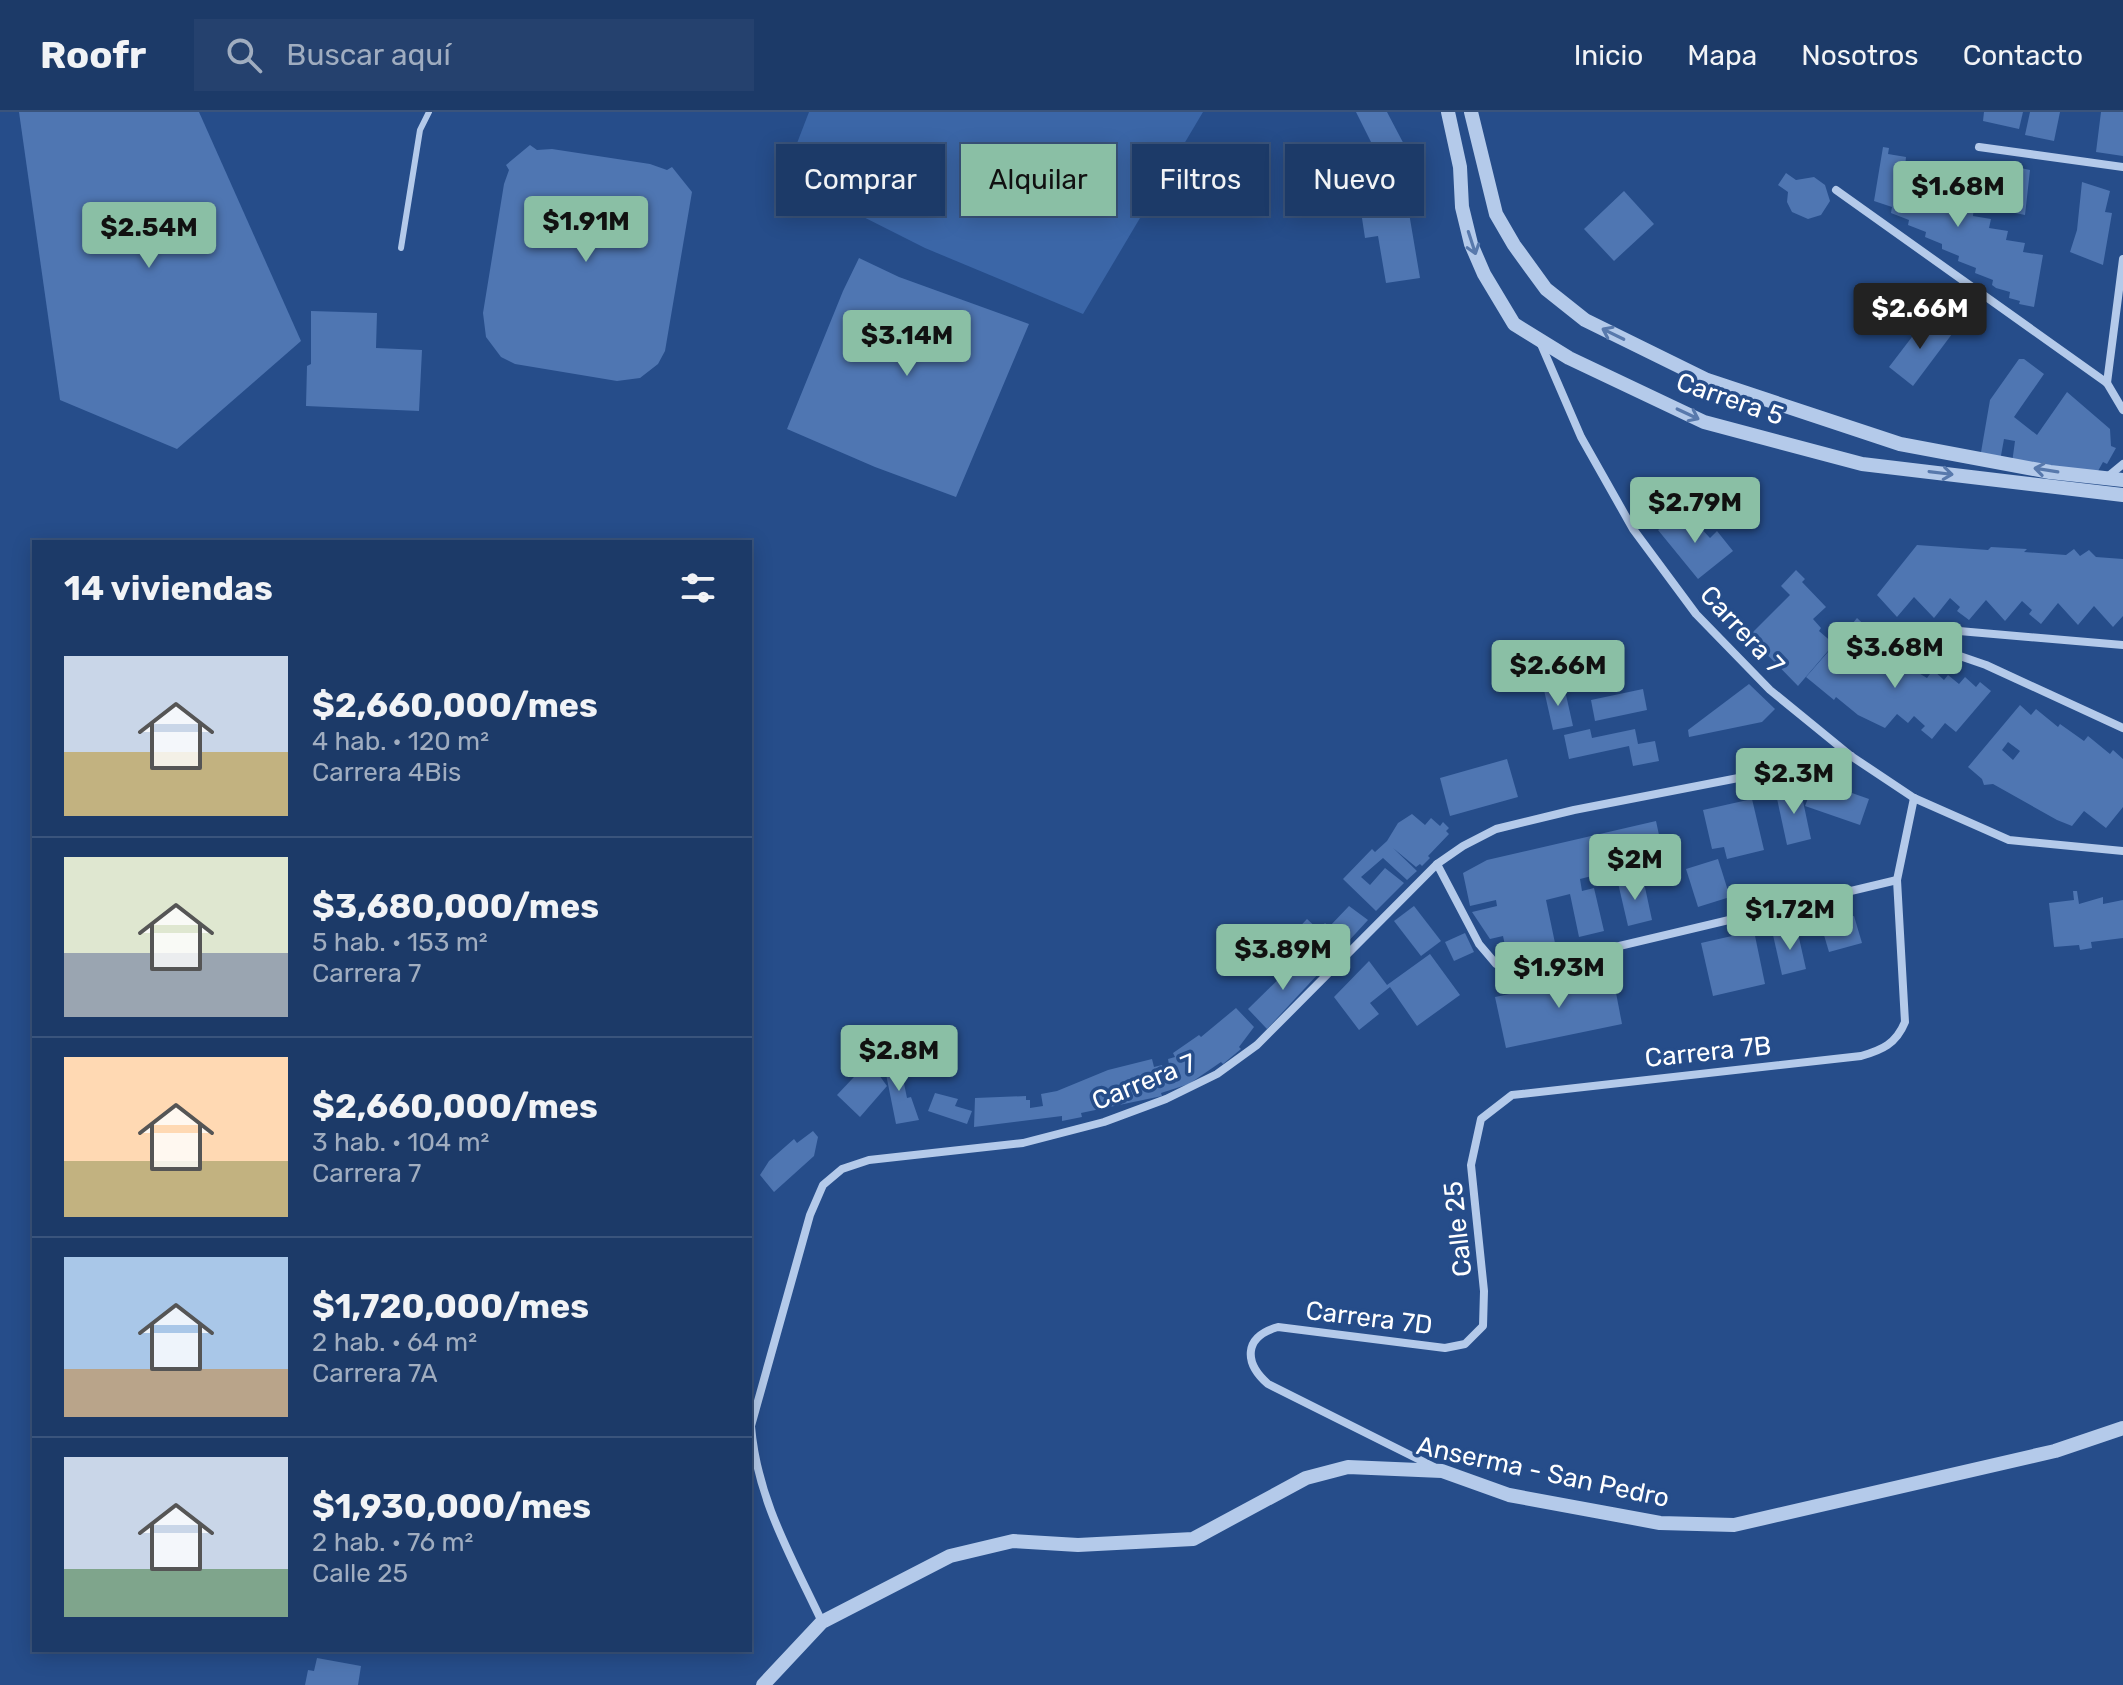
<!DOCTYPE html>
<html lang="es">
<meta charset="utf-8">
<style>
:root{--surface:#1c3a68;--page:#25416e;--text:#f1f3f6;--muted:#a0adc0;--line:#3a547c;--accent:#8abfa5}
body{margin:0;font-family:Rubik,sans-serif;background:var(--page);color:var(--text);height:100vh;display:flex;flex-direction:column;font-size:30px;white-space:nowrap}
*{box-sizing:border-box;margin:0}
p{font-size:26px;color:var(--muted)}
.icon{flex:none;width:44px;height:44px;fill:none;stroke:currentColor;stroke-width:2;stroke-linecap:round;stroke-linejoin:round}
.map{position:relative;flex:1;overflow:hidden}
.side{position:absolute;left:32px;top:428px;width:720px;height:1112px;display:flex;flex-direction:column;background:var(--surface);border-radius:0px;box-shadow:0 4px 20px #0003,0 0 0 2px var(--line)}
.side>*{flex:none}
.banner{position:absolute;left:776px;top:32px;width:760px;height:72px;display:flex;gap:16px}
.price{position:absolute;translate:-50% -68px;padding:0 18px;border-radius:8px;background:var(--accent);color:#111;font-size:26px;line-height:52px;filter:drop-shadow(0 2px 4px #0008)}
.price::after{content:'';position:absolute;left:50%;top:48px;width:24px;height:18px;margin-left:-12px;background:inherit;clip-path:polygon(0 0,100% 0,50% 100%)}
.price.on{background:#222;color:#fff}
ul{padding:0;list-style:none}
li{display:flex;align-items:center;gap:24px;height:200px;padding:0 32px}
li+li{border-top:2px solid var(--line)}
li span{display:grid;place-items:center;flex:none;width:224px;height:160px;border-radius:0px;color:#555}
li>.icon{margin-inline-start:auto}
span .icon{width:96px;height:96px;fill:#fffc;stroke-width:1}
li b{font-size:34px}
h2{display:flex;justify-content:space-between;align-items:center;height:96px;padding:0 32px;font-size:34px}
.chip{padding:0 28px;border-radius:0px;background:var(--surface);box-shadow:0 4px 20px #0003,0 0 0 2px var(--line);font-size:28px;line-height:72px}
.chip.on{background:var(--accent);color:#111}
header{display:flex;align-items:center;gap:48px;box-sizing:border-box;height:112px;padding:0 40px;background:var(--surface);border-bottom:2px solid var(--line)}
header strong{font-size:38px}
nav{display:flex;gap:44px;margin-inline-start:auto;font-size:28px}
.search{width:560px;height:72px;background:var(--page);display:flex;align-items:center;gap:20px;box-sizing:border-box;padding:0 28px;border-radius:0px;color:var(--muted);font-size:30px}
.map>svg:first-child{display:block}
</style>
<header>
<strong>Roofr</strong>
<div class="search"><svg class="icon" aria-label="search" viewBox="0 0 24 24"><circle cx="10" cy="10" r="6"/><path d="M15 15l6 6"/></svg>Buscar aquí</div>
<nav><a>Inicio</a><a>Mapa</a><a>Nosotros</a><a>Contacto</a></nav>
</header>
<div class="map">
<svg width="2123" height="1573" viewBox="0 0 2123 1573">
<rect width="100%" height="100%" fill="#264d8a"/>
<path fill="#3b66a7" d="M 809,0 L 1203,0 L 1083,202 L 925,136 L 784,65 Z"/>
<g fill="#4f76b2" fill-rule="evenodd">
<path d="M 19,0 L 199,0 L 301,229 L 177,337 L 60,288 Z"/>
<path d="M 1356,0 L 1387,0 L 1408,40 L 1411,61 L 1382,66 L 1379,46 Z"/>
<path d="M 1984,0 L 2023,0 L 2019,17 L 1983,9 Z"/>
<path d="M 2030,0 L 2060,0 L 2054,29 L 2025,23 Z"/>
<path d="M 2101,0 L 2123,0 L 2123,44 L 2096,40 Z"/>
<path d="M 530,33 L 537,38 L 552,37 L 650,52 L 667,58 L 672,55 L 692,80 L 665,239 L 658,252 L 640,266 L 617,269 L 515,252 L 501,245 L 486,225 L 483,201 L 504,72 L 509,58 L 506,53 Z"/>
<path d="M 1883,35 L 1889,36 L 1888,42 L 1906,45 L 1905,55 L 1923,59 L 1922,67 L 1940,70 L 1939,79 L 1957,83 L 1956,91 L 1974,95 L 1973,104 L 1991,107 L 1989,116 L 2008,119 L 2006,128 L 2025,131 L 2023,140 L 2043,143 L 2034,195 L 2019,192 L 2020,189 L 2009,186 L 2010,180 L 1996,176 L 1992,173 L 1993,168 L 1975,161 L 1976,156 L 1958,149 L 1959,144 L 1942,137 L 1942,132 L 1925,125 L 1926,120 L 1908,113 L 1909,108 L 1891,101 L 1892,95 L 1874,89 Z"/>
<path d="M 1980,51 L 1996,54 L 1997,51 L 2030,58 L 2025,103 L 2001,98 L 2003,82 L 1990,79 L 1987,94 L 1971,91 Z"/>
<path d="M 1786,61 L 1796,68 L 1814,65 L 1825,73 L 1830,89 L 1821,103 L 1808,107 L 1792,100 L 1787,90 L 1788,80 L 1778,73 Z"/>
<path d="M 1407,66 L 1410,87 L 1407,87 L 1410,91 L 1408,95 L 1420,166 L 1386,171 L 1378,124 L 1365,126 L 1357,73 Z"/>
<path d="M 2082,70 L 2110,79 L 2105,100 L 2112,101 L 2103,153 L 2070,140 L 2077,118 Z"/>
<path d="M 1624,79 L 1654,112 L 1614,149 L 1584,117 Z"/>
<path d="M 859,146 L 899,165 L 1029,212 L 956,385 L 875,355 L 787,317 L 843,179 Z"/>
<path d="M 311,199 L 377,201 L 376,236 L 422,238 L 419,299 L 306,294 L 307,254 L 311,252 Z"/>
<path d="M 1928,204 L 1952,222 L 1913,274 L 1889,255 Z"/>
<path d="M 2019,247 L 2024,247 L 2044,262 L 2014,305 L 2037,323 L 2067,280 L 2110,317 L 2111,334 L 2116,336 L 2107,352 L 2103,350 L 2098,359 L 2012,351 L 2015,329 L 2004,327 L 2000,349 L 1980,346 L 1990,288 Z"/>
<path d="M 1649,396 L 1658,399 L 1658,409 L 1649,412 L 1643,404 Z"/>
<path d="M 1686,400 L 1710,426 L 1717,419 L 1733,439 L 1698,467 L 1658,418 Z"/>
<path d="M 1917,433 L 1988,438 L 1991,435 L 2027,437 L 2024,440 L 2066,443 L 2074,437 L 2080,444 L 2089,438 L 2096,445 L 2123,447 L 2123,504 L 2113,515 L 2094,494 L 2078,513 L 2058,491 L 2041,512 L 2029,502 L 2032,498 L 2022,489 L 2005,509 L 1986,488 L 1969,508 L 1957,499 L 1960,495 L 1950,486 L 1934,506 L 1914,485 L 1897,505 L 1877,483 Z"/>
<path d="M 1796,458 L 1805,467 L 1802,470 L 1826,495 L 1813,507 L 1821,516 L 1819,519 L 1834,532 L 1798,574 L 1749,524 L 1790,483 L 1781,474 Z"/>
<path d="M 1857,506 L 1876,524 L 1867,534 L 1848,517 Z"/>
<path d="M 1842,524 L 1869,545 L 1872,542 L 1897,557 L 1902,551 L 1927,566 L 1933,558 L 1944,568 L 1948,563 L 1959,572 L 1965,565 L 1976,575 L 1980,570 L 1991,579 L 1956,620 L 1945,611 L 1932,627 L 1921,618 L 1925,614 L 1914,604 L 1908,611 L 1897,602 L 1885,616 L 1858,603 L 1836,585 L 1834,588 L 1806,565 Z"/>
<path d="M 1749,572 L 1775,597 L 1762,610 L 1689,625 L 1688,618 Z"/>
<path d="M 1564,574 L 1573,614 L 1553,618 L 1544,578 Z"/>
<path d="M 1643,577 L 1647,598 L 1595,609 L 1591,588 Z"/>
<path d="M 2020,593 L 2031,603 L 2036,597 L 2058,615 L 2060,612 L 2084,629 L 2088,624 L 2110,642 L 2113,638 L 2123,647 L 2123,695 L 2106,716 L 2084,699 L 2072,714 L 2057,708 L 1993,672 L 1984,673 L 1982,667 L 1968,655 ZM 2008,630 L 2020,639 L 2013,648 L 2002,638 Z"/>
<path d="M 1590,617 L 1592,626 L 1635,617 L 1638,632 L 1655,629 L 1659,649 L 1633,654 L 1629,634 L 1569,647 L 1564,623 Z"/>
<path d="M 1507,647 L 1518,685 L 1450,704 L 1440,666 Z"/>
<path d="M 1815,668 L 1869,687 L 1860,713 L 1805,694 Z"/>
<path d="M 1800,675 L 1811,727 L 1787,733 L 1776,682 Z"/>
<path d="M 1752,687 L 1764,738 L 1727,747 L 1724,735 L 1712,737 L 1703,698 Z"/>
<path d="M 1412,702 L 1425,713 L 1431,706 L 1440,714 L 1443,710 L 1449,716 L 1446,719 L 1449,722 L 1428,744 L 1430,746 L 1422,754 L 1420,752 L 1416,755 L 1393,736 L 1417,759 L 1407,768 L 1383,746 L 1361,765 L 1370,773 L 1385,756 L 1404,771 L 1376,799 L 1343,767 L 1372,737 L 1375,740 L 1387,729 L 1398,711 Z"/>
<path d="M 1656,709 L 1667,760 L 1643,766 L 1641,758 L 1592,769 L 1592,764 L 1580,767 L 1582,779 L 1594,776 L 1604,819 L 1579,825 L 1570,782 L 1546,788 L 1555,831 L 1532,836 L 1506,838 L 1503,824 L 1490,827 L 1472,800 L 1497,794 L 1496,788 L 1470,794 L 1463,761 L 1487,748 Z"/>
<path d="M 1718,747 L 1730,785 L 1698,795 L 1686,757 Z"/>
<path d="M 1643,766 L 1652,808 L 1628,814 L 1618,771 Z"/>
<path d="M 2073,779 L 2077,779 L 2079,792 L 2103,785 L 2103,792 L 2123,788 L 2123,826 L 2091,830 L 2092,836 L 2080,838 L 2079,833 L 2054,835 L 2049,791 L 2074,788 Z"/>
<path d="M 1349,794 L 1368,808 L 1320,860 L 1287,828 L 1307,807 L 1319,818 L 1325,811 L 1329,815 Z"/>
<path d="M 1414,794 L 1441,829 L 1421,844 L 1394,809 Z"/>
<path d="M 1854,804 L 1862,831 L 1829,840 L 1821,813 Z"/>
<path d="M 1797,817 L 1806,857 L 1782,863 L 1773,823 Z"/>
<path d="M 1754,819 L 1765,872 L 1713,884 L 1701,831 Z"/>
<path d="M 1465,821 L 1474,840 L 1454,849 L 1445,830 Z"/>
<path d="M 1430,842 L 1460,883 L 1417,914 L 1390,875 L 1370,891 L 1379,902 L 1359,918 L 1334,885 L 1369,849 L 1387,873 Z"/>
<path d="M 1302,844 L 1319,861 L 1267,917 L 1248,897 Z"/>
<path d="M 1612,860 L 1622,912 L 1506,936 L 1495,885 Z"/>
<path d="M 1236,896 L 1254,915 L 1239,935 L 1241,937 L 1223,952 L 1221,950 L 1189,972 L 1161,981 L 1162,984 L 1081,1001 L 1082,1005 L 1062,1009 L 1062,1004 L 974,1015 L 975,986 L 1026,984 L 1026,988 L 1030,988 L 1030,996 L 1043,994 L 1041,982 L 1057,979 L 1108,958 L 1152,947 L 1154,955 L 1162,953 L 1166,965 L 1171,963 L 1168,947 L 1175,945 L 1173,941 L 1199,923 L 1201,925 Z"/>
<path d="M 883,947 L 899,947 L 907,986 L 911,985 L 919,1008 L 896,1012 Z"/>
<path d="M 869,949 L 887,974 L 860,1005 L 837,983 Z"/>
<path d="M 935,981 L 958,987 L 955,994 L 972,999 L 967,1012 L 928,999 Z"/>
<path d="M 813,1019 L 818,1025 L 814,1044 L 774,1080 L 760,1063 L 769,1049 L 794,1027 L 797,1031 Z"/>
<path d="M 317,1546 L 361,1554 L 358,1573 L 305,1573 L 308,1558 L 314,1559 Z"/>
</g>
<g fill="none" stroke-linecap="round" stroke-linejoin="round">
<path stroke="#b4caea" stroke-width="6" d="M 401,136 L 420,18 L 429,0"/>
<g stroke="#b4caea" stroke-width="8">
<path d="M 1979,35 L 2123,55"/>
<path d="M 1836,78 L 2107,271 L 2123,298"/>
<path d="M 1540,230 L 1581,325 L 1633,417 L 1696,502 L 1770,578 L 1851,644 L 1914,686 L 2009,728 L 2123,739"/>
<path d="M 2107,271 L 2123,147"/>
<path d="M 2106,366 L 2123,352"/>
<path d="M 2123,533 L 1959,519 L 1887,519 L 1986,553 L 2123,616"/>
<path d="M 1437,752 L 1479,832 L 1496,852 L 1519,855 L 1552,850 L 1897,768"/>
<path d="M 1434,1355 L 1268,1272 C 1244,1251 1243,1225 1278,1215 L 1445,1236 L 1465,1232 L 1483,1214 L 1484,1179 L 1471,1053 L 1481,1007 L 1512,983 L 1861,944 C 1882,938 1896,932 1905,910 L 1897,768 L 1914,686"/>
<path d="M 822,1510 C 792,1446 757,1387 751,1314 L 810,1103 L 823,1073 L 842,1057 L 869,1048 L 1023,1031 L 1104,1010 L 1166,987 L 1217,962 L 1257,933 L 1437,752 L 1463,734 L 1496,717 L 1574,698 L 1851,644"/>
</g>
<g stroke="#b4caea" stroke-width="14">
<path d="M 1448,0 L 1460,55 L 1462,95 L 1471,132 L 1484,162 L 1514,212 L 1569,246 L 1704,310 L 1862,352 L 2123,383"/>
<path d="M 1471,0 L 1496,102 L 1514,133 L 1546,177 L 1585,208 L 1707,268 L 1900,332 L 2050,360 L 2123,368"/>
<path d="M 763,1573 L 822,1510 L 950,1444 L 1013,1429 L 1078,1433 L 1193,1427 L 1306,1366 L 1348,1355 L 1442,1359 L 1509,1383 L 1660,1411 L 1734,1413 L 2055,1339 L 2123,1316"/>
</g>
</g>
<defs><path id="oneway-shaft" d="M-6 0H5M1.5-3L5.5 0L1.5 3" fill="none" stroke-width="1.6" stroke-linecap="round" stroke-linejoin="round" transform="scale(2)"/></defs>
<g stroke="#5879ac">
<use href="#oneway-shaft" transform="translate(1472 131) rotate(72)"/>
<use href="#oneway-shaft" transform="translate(1613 222) rotate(-154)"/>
<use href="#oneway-shaft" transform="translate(1688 302) rotate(25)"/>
<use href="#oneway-shaft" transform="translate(2046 358) rotate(-171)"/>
<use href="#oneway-shaft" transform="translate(1941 361) rotate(7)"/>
</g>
<g text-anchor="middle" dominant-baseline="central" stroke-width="7" stroke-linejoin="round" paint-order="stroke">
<g font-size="26" fill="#fff" stroke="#264d8a">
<text transform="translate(1730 287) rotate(19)">Carrera 5</text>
<text transform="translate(1742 518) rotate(47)">Carrera 7</text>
<text transform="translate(1708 940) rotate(-6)">Carrera 7B</text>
<text transform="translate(1144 970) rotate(-22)">Carrera 7</text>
<text transform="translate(1458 1117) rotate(-96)">Calle 25</text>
<text transform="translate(1369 1206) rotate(7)">Carrera 7D</text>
<text transform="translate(1543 1360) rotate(12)">Anserma - San Pedro</text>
</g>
</g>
</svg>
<b class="price" style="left:1958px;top:117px">$1.68M</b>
<b class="price" style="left:586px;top:152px">$1.91M</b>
<b class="price" style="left:149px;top:158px">$2.54M</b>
<b class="price on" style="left:1920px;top:239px">$2.66M</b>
<b class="price" style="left:907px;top:266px">$3.14M</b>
<b class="price" style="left:1695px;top:433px">$2.79M</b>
<b class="price" style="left:1895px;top:578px">$3.68M</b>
<b class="price" style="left:1558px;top:596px">$2.66M</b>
<b class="price" style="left:1794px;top:704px">$2.3M</b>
<b class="price" style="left:1635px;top:790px">$2M</b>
<b class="price" style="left:1790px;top:840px">$1.72M</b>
<b class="price" style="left:1283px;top:880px">$3.89M</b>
<b class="price" style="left:1559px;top:898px">$1.93M</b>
<b class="price" style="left:899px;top:981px">$2.8M</b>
<div class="banner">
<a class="chip">Comprar</a>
<a class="chip on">Alquilar</a>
<a class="chip">Filtros</a>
<a class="chip">Nuevo</a>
</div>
<section class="side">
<h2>14 viviendas<svg class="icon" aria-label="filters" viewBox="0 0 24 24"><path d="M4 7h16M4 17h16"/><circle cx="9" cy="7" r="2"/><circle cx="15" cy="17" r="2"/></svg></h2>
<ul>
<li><span style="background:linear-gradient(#c9d6e8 60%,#c2b280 0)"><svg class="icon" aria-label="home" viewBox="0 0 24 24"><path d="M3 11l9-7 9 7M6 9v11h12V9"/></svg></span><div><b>$2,660,000/mes</b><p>4 hab. · 120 m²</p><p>Carrera 4Bis</p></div></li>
<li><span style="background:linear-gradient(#dfe7d0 60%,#9aa5b1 0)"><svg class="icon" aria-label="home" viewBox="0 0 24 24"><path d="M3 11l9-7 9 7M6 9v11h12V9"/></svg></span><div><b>$3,680,000/mes</b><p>5 hab. · 153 m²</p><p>Carrera 7</p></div></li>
<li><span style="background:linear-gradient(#ffd9b3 65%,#c2b280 0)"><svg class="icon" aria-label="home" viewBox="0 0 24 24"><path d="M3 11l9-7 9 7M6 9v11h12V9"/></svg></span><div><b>$2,660,000/mes</b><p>3 hab. · 104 m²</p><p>Carrera 7</p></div></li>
<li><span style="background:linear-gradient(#a9c7e8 70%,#b9a48a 0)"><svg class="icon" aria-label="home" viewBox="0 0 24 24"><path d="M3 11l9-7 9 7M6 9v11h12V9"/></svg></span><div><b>$1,720,000/mes</b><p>2 hab. · 64 m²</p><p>Carrera 7A</p></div></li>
<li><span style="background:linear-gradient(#c9d6e8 70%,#7fa58c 0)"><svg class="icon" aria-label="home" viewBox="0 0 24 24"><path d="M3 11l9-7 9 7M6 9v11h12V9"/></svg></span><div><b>$1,930,000/mes</b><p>2 hab. · 76 m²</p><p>Calle 25</p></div></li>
</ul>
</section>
</div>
